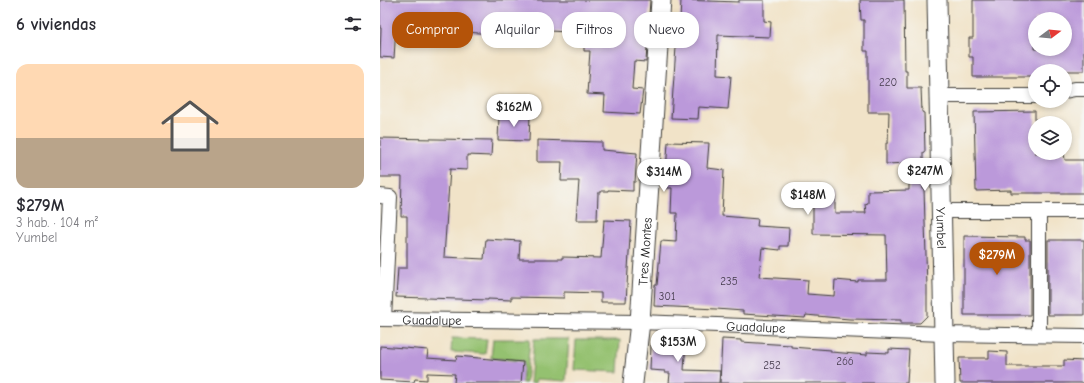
<!DOCTYPE html>
<html lang="es">
<meta charset="utf-8">
<style>
:root{--surface:#fff;--page:#f2f2f3;--text:#2b2b33;--muted:#7c7c81;--accent:#b45309}
body{margin:0;font-family:"Comic Neue",sans-serif;background:var(--page);color:var(--text);height:100vh;display:flex;flex-direction:column;font-size:15px;white-space:nowrap}
*{box-sizing:border-box;margin:0}
p{font-size:13px;color:var(--muted)}
.icon{flex:none;width:22px;height:22px;fill:none;stroke:currentColor;stroke-width:2;stroke-linecap:round;stroke-linejoin:round}
.map{position:relative;flex:1;overflow:hidden}
.drawer{display:flex;flex-direction:column;background:var(--surface);width:380px}
.drawer>*{flex:none}
.top-card{position:absolute;left:12px;top:12px;width:380px;height:36px;display:flex;gap:8px}
.needle{width:26px;rotate:74deg}
.fabs{position:absolute;left:648px;top:12px;display:grid;gap:8px}
.fabs a{display:grid;place-items:center;width:44px;height:44px;border-radius:50%;background:var(--surface);box-shadow:0 2px 6px #0003;font-size:20px}
.price{position:absolute;translate:-50% -34px;padding:0 9px;border-radius:14px;background:#fff;color:#222;font-size:13px;line-height:26px;filter:drop-shadow(0 1px 2px #0008)}
.price::after{content:'';position:absolute;left:50%;top:24px;width:12px;height:9px;margin-left:-6px;background:inherit;clip-path:polygon(0 0,100% 0,50% 100%)}
.price.on{background:var(--accent);color:#fff}
ul{padding:0;list-style:none}
li{display:grid;align-content:center;gap:8px;height:212px;padding:0 16px}
li span{display:grid;place-items:center;height:124px;border-radius:12px;color:#555}
li>.icon{margin-inline-start:auto}
span .icon{width:72px;height:72px;fill:#fffc;stroke-width:1}
li b{font-size:17px}
h2{display:flex;justify-content:space-between;align-items:center;height:48px;padding:0 16px;font-size:17px}
.tag{padding:0 14px;border-radius:16px;background:var(--surface);box-shadow:0 2px 6px #0003;font-size:14px;line-height:36px}
.tag.on{background:var(--accent);color:#fff}
main{display:flex;flex:1;min-height:0}
.map>svg:first-child{display:block}
</style>
<main>
<section class="drawer">
<h2>6 viviendas<svg class="icon" aria-label="filters" viewBox="0 0 24 24"><path d="M4 7h16M4 17h16"/><circle cx="9" cy="7" r="2"/><circle cx="15" cy="17" r="2"/></svg></h2>
<ul>
<li><span style="background:linear-gradient(#ffd9b3 60%,#b9a48a 0)"><svg class="icon" aria-label="home" viewBox="0 0 24 24"><path d="M3 11l9-7 9 7M6 9v11h12V9"/></svg></span><div><b>$279M</b><p>3 hab. · 104 m²</p><p>Yumbel</p></div></li>
</ul>
</section>
<div class="map">
<svg width="704" height="383" viewBox="0 0 704 383">
<rect width="100%" height="100%" fill="#f6f6f2"/>
<filter id="ink" filterUnits="userSpaceOnUse"><feTurbulence type="fractalNoise" baseFrequency=".025" numOctaves="2"/><feDisplacementMap in="SourceGraphic" scale="8" xChannelSelector="R" yChannelSelector="G"/><feConvolveMatrix kernelMatrix="1 2 1 2 8 2 1 2 1" color-interpolation-filters="sRGB"/></filter>
<filter id="wash" filterUnits="userSpaceOnUse"><feTurbulence type="fractalNoise" baseFrequency=".012" numOctaves="4" result="noise"/><feDisplacementMap in="SourceGraphic" scale="16" xChannelSelector="R" yChannelSelector="G"/><feGaussianBlur stdDeviation="0.9" result="paint"/><feColorMatrix in="noise" values="0 0 0 0 0 0 0 0 0 0 0 0 0 0 0 0 0 1.4 0 .05"/><feComposite in="paint" operator="in"/></filter>
<g filter="url(#wash)">
<rect width="100%" height="100%" fill="#f1e3c8"/>
<g fill="#94c170" stroke="#586e46">
<path d="M 72,338 L 107,339 L 105,354 L 71,352 Z"/>
<path d="M 113,339 L 150,339 L 146,383 L 142,383 L 144,361 L 111,358 Z"/>
<path d="M 154,339 L 189,339 L 186,381 L 156,379 L 155,383 L 150,383 Z"/>
<path d="M 196,340 L 240,340 L 238,372 L 194,370 Z"/>
</g>
<g id="blocks">
<g fill="#bb99da" fill-rule="evenodd">
<path d="M 0,0 L 270,0 L 266,62 L 254,61 L 252,89 L 263,90 L 260,114 L 224,112 L 225,95 L 207,94 L 210,51 L 204,51 L 204,33 L 170,31 L 170,39 L 155,38 L 155,40 L 124,38 L 124,35 L 73,31 L 73,39 L 44,36 L 45,29 L 16,27 L 14,58 L 0,57 L 1,28 L 0,28 Z"/>
<path d="M 301,0 L 359,2 L 359,0 L 384,0 L 384,21 L 391,22 L 390,37 L 338,35 L 337,75 L 351,76 L 348,109 L 319,107 L 318,119 L 291,118 L 298,19 L 300,20 Z"/>
<path d="M 480,0 L 524,0 L 525,71 L 527,71 L 527,88 L 541,88 L 542,112 L 544,113 L 545,152 L 543,152 L 543,189 L 544,189 L 547,288 L 547,316 L 540,323 L 521,323 L 521,320 L 469,319 L 426,315 L 425,318 L 363,314 L 363,311 L 336,309 L 274,306 L 275,285 L 277,285 L 278,275 L 281,241 L 296,242 L 297,213 L 291,213 L 292,188 L 285,188 L 288,142 L 329,143 L 327,168 L 344,170 L 342,216 L 378,219 L 377,226 L 409,228 L 408,246 L 400,246 L 400,250 L 382,248 L 379,277 L 428,280 L 427,294 L 454,296 L 455,280 L 478,282 L 478,280 L 507,280 L 506,235 L 433,234 L 433,194 L 455,194 L 455,213 L 486,213 L 485,204 L 488,203 L 488,191 L 529,190 L 529,163 L 506,164 L 506,143 L 508,143 L 509,112 L 488,112 L 488,51 L 484,51 L 484,20 L 481,20 Z"/>
<path d="M 593,0 L 704,0 L 704,71 L 655,71 L 655,75 L 654,75 L 654,77 L 593,77 L 593,57 L 589,57 L 589,38 L 593,38 ZM 655,19 L 685,19 L 685,49 L 655,49 Z"/>
<path d="M 655,111 L 655,153 L 684,153 L 685,160 L 704,160 L 704,193 L 631,193 L 631,190 L 596,191 L 594,112 Z"/>
<path d="M 126,114 L 150,115 L 149,141 L 118,140 L 119,116 L 126,116 Z"/>
<path d="M 0,138 L 112,140 L 111,156 L 87,155 L 87,170 L 70,169 L 64,257 L 104,259 L 106,239 L 140,241 L 139,259 L 182,259 L 182,257 L 221,258 L 224,220 L 251,221 L 246,302 L 221,302 L 221,293 L 184,292 L 184,298 L 131,297 L 131,300 L 108,299 L 108,300 L 16,297 L 18,268 L 27,268 L 27,216 L 21,216 L 22,177 L 0,177 Z"/>
<path d="M 157,140 L 222,142 L 222,150 L 257,153 L 255,182 L 253,182 L 253,191 L 228,190 L 228,191 L 221,191 L 221,193 L 218,193 L 217,220 L 196,220 L 199,181 L 181,181 L 182,162 L 157,162 Z"/>
<path d="M 584,236 L 645,237 L 645,240 L 650,240 L 650,315 L 584,315 Z"/>
<rect x="668" y="240" width="36" height="75"/>
<path d="M 278,339 L 306,340 L 304,370 L 340,371 L 339,383 L 289,383 L 290,373 L 285,373 L 285,371 L 270,370 L 271,345 Z"/>
<path d="M 342,339 L 361,340 L 361,342 L 411,345 L 411,347 L 451,350 L 451,352 L 487,355 L 487,352 L 509,353 L 509,349 L 529,350 L 527,383 L 340,383 Z"/>
<path d="M 0,346 L 48,350 L 47,358 L 76,360 L 77,356 L 143,362 L 141,383 L 74,383 L 75,374 L 47,373 L 47,380 L 35,379 L 34,382 L 0,380 Z"/>
<path d="M 609,351 L 627,352 L 627,366 L 684,366 L 684,360 L 704,361 L 704,383 L 580,383 L 579,358 L 609,358 Z"/>
</g>
</g>
</g>
<g filter="url(#ink)">
<use href="#blocks" fill-opacity="0" stroke="#3c3a36" stroke-width="1"/>
<g fill="none" stroke-linecap="round" stroke-linejoin="round">
<g stroke="#3c3a36" stroke-width="16">
<g id="street">
<path d="M 685,91 L 695,89 L 704,89"/>
<path d="M 559,96 L 655,96"/>
<path d="M 0,196 L 10,197 L 4,319"/>
<path d="M 561,211 L 704,211"/>
<path id="s1" d="M 0,319 L 260,322 L 563,334 L 704,336"/>
<path d="M 659,335 L 659,211"/>
</g>
</g>
<g stroke="#3c3a36" stroke-width="21">
<g id="secondary">
<path id="s2" d="M 557,0 L 565,383"/>
<path id="s3" d="M 253,383 L 260,322 L 281,0"/>
</g>
</g>
<use href="#street" stroke="#fff" stroke-width="14"/>
<use href="#secondary" stroke="#fff" stroke-width="19"/>
</g>
</g>
<g text-anchor="middle" dominant-baseline="central" stroke-width="3" stroke-linejoin="round" paint-order="stroke">
<g font-size="11" fill="#443b4c">
<text x="508" y="82">220</text>
<text x="349" y="281">235</text>
<text x="287" y="296">301</text>
<text x="465" y="361">266</text>
<text x="392" y="365">252</text>
</g>
<g font-size="13" fill="#1c1c1c" stroke="#f6f6f2">
<text stroke="none"><textPath href="#s2" startOffset="228">Yumbel</textPath></text>
<text stroke="none"><textPath href="#s3" startOffset="132">Tres Montes</textPath></text>
<text stroke="none"><textPath href="#s1" startOffset="52">Guadalupe</textPath></text>
<text stroke="none"><textPath href="#s1" startOffset="376">Guadalupe</textPath></text>
</g>
</g>
</svg>
<div class="fabs">
<a><svg class="needle" viewBox="-14 -14 28 28"><path d="M0-13l5 13h-10z" fill="#e53935"/><path d="M0 13l5-13h-10z" fill="#7c7c81"/></svg></a>
<a><svg class="icon" aria-label="locate" viewBox="0 0 24 24"><circle cx="12" cy="12" r="6"/><path d="M12 2v4M12 18v4M2 12h4M18 12h4"/></svg></a>
<a><svg class="icon" aria-label="layers" viewBox="0 0 24 24"><path d="M12 4l9 5-9 5-9-5zM3 14l9 5 9-5"/></svg></a>
</div>
<b class="price" style="left:134px;top:128px">$162M</b>
<b class="price" style="left:545px;top:192px">$247M</b>
<b class="price" style="left:284px;top:193px">$314M</b>
<b class="price" style="left:428px;top:216px">$148M</b>
<b class="price on" style="left:617px;top:276px">$279M</b>
<b class="price" style="left:298px;top:363px">$153M</b>
<div class="top-card">
<a class="tag on">Comprar</a>
<a class="tag">Alquilar</a>
<a class="tag">Filtros</a>
<a class="tag">Nuevo</a>
</div>
</div>
</main>
